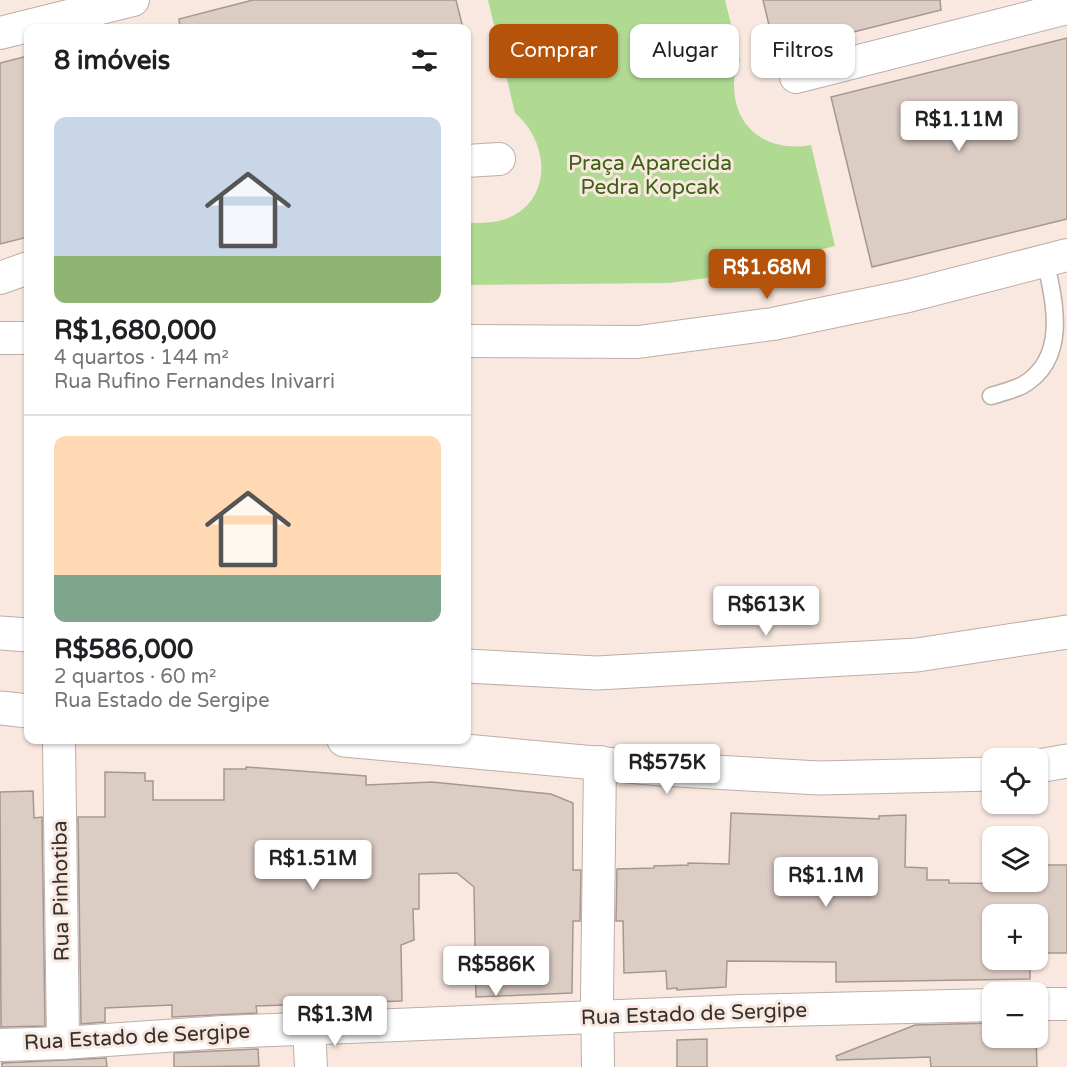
<!DOCTYPE html>
<html lang="pt">
<meta charset="utf-8">
<style>
:root{--surface:#fff;--page:#f6f6f6;--text:#202124;--muted:#757577;--line:#e0e0e0;--accent:#b45309}
body{margin:0;font-family:"Varela Round",sans-serif;background:var(--page);color:var(--text);height:100vh;display:flex;flex-direction:column;font-size:22px;white-space:nowrap}
*{box-sizing:border-box;margin:0}
p{font-size:20px;color:var(--muted)}
.icon{flex:none;width:33px;height:33px;fill:none;stroke:currentColor;stroke-width:2;stroke-linecap:round;stroke-linejoin:round}
.map{position:relative;flex:1;overflow:hidden}
.panel{position:absolute;left:24px;top:24px;width:447px;height:720px;display:flex;flex-direction:column;background:var(--surface);border-radius:12px;box-shadow:0 2px 4px #0004}
.panel>*{flex:none}
.guide{position:absolute;left:489px;top:24px;width:488px;height:54px;display:flex;gap:12px}
.tools{position:absolute;left:982px;top:748px;display:grid;gap:12px}
.tools a{display:grid;place-items:center;width:66px;height:66px;border-radius:12px;background:var(--surface);box-shadow:0 2px 4px #0004;font-size:30px}
.price{position:absolute;translate:-50% -51px;padding:0 14px;border-radius:6px;background:#fff;color:#222;font-size:20px;line-height:39px;filter:drop-shadow(0 2px 3px #0008)}
.price::after{content:'';position:absolute;left:50%;top:36px;width:18px;height:14px;margin-left:-9px;background:inherit;clip-path:polygon(0 0,100% 0,50% 100%)}
.price.active{background:var(--accent);color:#fff}
ul{padding:0;list-style:none}
li{display:grid;align-content:center;gap:12px;height:318px;padding:0 30px}
li+li{border-top:2px solid var(--line)}
li span{display:grid;place-items:center;height:186px;border-radius:12px;color:#555}
li>.icon{margin-inline-start:auto}
span .icon{width:108px;height:108px;fill:#fffc;stroke-width:1}
li b{font-size:26px}
h2{display:flex;justify-content:space-between;align-items:center;height:72px;padding:0 30px;font-size:26px}
.pill{padding:0 21px;border-radius:12px;background:var(--surface);box-shadow:0 2px 4px #0004;font-size:21px;line-height:54px}
.pill.active{background:var(--accent);color:#fff}
.map>svg:first-child{display:block}
</style>
<div class="map">
<svg width="1067" height="1067" viewBox="0 0 1067 1067">
<rect width="100%" height="100%" fill="#f8e8e0"/>
<path fill="#b0d992" d="M 488,0 L 725,0 L 740,60 C 735,67 734,78 734,87 C 735,130 770,153 811,145 L 835,246 L 707,278 L 669,283 L 467,285 L 467,223 C 477,223 489,223 499,221 C 553,207 552,144 515,113 Z"/>
<g fill="#dbccc4" stroke="#a69790" stroke-width="1.5">
<path d="M 253,0 L 456,0 L 463,28 L 180,28 L 179,19 Z"/>
<path d="M 763,0 L 940,0 L 941,10 L 770,53 L 763,26 L 769,25 Z"/>
<path d="M 1067,38 L 1067,219 L 872,267 L 831,97 Z"/>
<path d="M 28,56 L 28,237 L 0,244 L 0,63 Z"/>
<path d="M 246,767 L 366,776 L 366,785 L 432,782 L 551,794 L 573,803 L 573,870 L 581,870 L 580,921 L 573,921 L 572,993 L 476,997 L 474,887 L 457,873 L 419,874 L 419,909 L 413,909 L 414,940 L 401,945 L 402,1001 L 256,1006 L 257,1013 L 172,1017 L 172,1005 L 105,1008 L 105,1022 L 81,1024 L 78,817 L 105,817 L 105,772 L 145,773 L 145,781 L 153,781 L 153,800 L 224,800 L 224,769 L 246,769 Z"/>
<path d="M 33,791 L 34,818 L 42,817 L 45,1026 L 1,1027 L 0,792 Z"/>
<path d="M 731,813 L 879,819 L 879,816 L 906,815 L 905,867 L 927,868 L 927,880 L 949,880 L 949,883 L 1036,884 L 1036,882 L 1038,882 L 1038,865 L 1067,865 L 1067,953 L 1038,953 L 1038,915 L 993,915 L 993,960 L 1030,960 L 1030,979 L 836,982 L 836,962 L 727,961 L 726,987 L 677,990 L 677,988 L 667,989 L 666,971 L 624,973 L 623,921 L 616,921 L 617,869 L 654,868 L 654,866 L 688,865 L 688,863 L 729,864 Z"/>
<path d="M 993,1023 L 993,1038 L 1036,1038 L 1037,1067 L 931,1067 L 930,1057 L 837,1060 L 836,1056 L 915,1025 Z"/>
<path d="M 707,1039 L 707,1067 L 677,1067 L 677,1040 Z"/>
<path d="M 258,1049 L 259,1066 L 174,1067 L 174,1053 Z"/>
<path d="M 106,1058 L 107,1067 L 2,1067 L 2,1063 Z"/>
</g>
<g fill="none" stroke-linecap="round" stroke-linejoin="round">
<g stroke="#bdaea6" stroke-width="19">
<path id="lane" d="M 991,396 C 1002,393 1013,390 1023,385 C 1067,359 1056,306 1045,260"/>
</g>
<g stroke="#bdaea6" stroke-width="34">
<g id="street">
<path d="M 0,33 L 133,0"/>
<path d="M 796,77 L 1067,8"/>
<path d="M 466,161 L 499,159"/>
<path d="M 0,278 L 28,268"/>
<path d="M 0,338 L 28,338"/>
<path d="M 466,341 L 638,342 L 773,324 L 908,296 L 1067,255"/>
<path d="M 59,740 L 63,1043"/>
<path d="M 1038,1004 L 1067,1004"/>
<path d="M 309,1028 L 311,1067"/>
<path d="M 0,1045 L 63,1043 L 223,1032 L 742,1011 L 993,1005"/>
<path d="M 598,1067 L 597,998 L 600,762"/>
</g>
</g>
<g stroke="#bdaea6" stroke-width="35">
<g id="secondary">
<path d="M 0,633 L 28,635"/>
<path d="M 466,666 L 597,673 L 917,655 L 1067,632"/>
<path d="M 0,708 L 28,711"/>
<path d="M 344,740 L 661,769 L 819,778 L 993,774"/>
<path d="M 1038,766 L 1067,761"/>
</g>
</g>
<use href="#lane" stroke="#fff" stroke-width="16"/>
<use href="#street" stroke="#fff" stroke-width="32"/>
<use href="#secondary" stroke="#fff" stroke-width="33"/>
</g>
<g text-anchor="middle" dominant-baseline="central" stroke-width="6" stroke-linejoin="round" paint-order="stroke">
<g font-size="21" fill="#3b6112" stroke="#f8e8e0">
<text x="650" y="163">Praça Aparecida<tspan x="650" dy="24">Pedra Kopcak</tspan></text>
</g>
<g font-size="21" fill="#36302d" stroke="#f8e8e0">
<text transform="translate(61 891) rotate(-91)">Rua Pinhotiba</text>
<text transform="translate(694 1014) rotate(-2)">Rua Estado de Sergipe</text>
<text transform="translate(137 1037) rotate(-3)">Rua Estado de Sergipe</text>
</g>
</g>
</svg>
<div class="tools">
<a><svg class="icon" aria-label="locate" viewBox="0 0 24 24"><circle cx="12" cy="12" r="6"/><path d="M12 2v4M12 18v4M2 12h4M18 12h4"/></svg></a>
<a><svg class="icon" aria-label="layers" viewBox="0 0 24 24"><path d="M12 4l9 5-9 5-9-5zM3 14l9 5 9-5"/></svg></a>
<a>+</a>
<a>−</a>
</div>
<b class="price" style="left:959px;top:152px">R$1.11M</b>
<b class="price active" style="left:767px;top:300px">R$1.68M</b>
<b class="price" style="left:766px;top:637px">R$613K</b>
<b class="price" style="left:667px;top:795px">R$575K</b>
<b class="price" style="left:313px;top:891px">R$1.51M</b>
<b class="price" style="left:826px;top:908px">R$1.1M</b>
<b class="price" style="left:496px;top:997px">R$586K</b>
<b class="price" style="left:335px;top:1047px">R$1.3M</b>
<div class="guide">
<a class="pill active">Comprar</a>
<a class="pill">Alugar</a>
<a class="pill">Filtros</a>
</div>
<section class="panel">
<h2>8 imóveis<svg class="icon" aria-label="filters" viewBox="0 0 24 24"><path d="M4 7h16M4 17h16"/><circle cx="9" cy="7" r="2"/><circle cx="15" cy="17" r="2"/></svg></h2>
<ul>
<li><span style="background:linear-gradient(#c9d6e8 75%,#8fb573 0)"><svg class="icon" aria-label="home" viewBox="0 0 24 24"><path d="M3 11l9-7 9 7M6 9v11h12V9"/></svg></span><div><b>R$1,680,000</b><p>4 quartos · 144 m²</p><p>Rua Rufino Fernandes Inivarri</p></div></li>
<li><span style="background:linear-gradient(#ffd9b3 75%,#7fa58c 0)"><svg class="icon" aria-label="home" viewBox="0 0 24 24"><path d="M3 11l9-7 9 7M6 9v11h12V9"/></svg></span><div><b>R$586,000</b><p>2 quartos · 60 m²</p><p>Rua Estado de Sergipe</p></div></li>
</ul>
</section>
</div>
